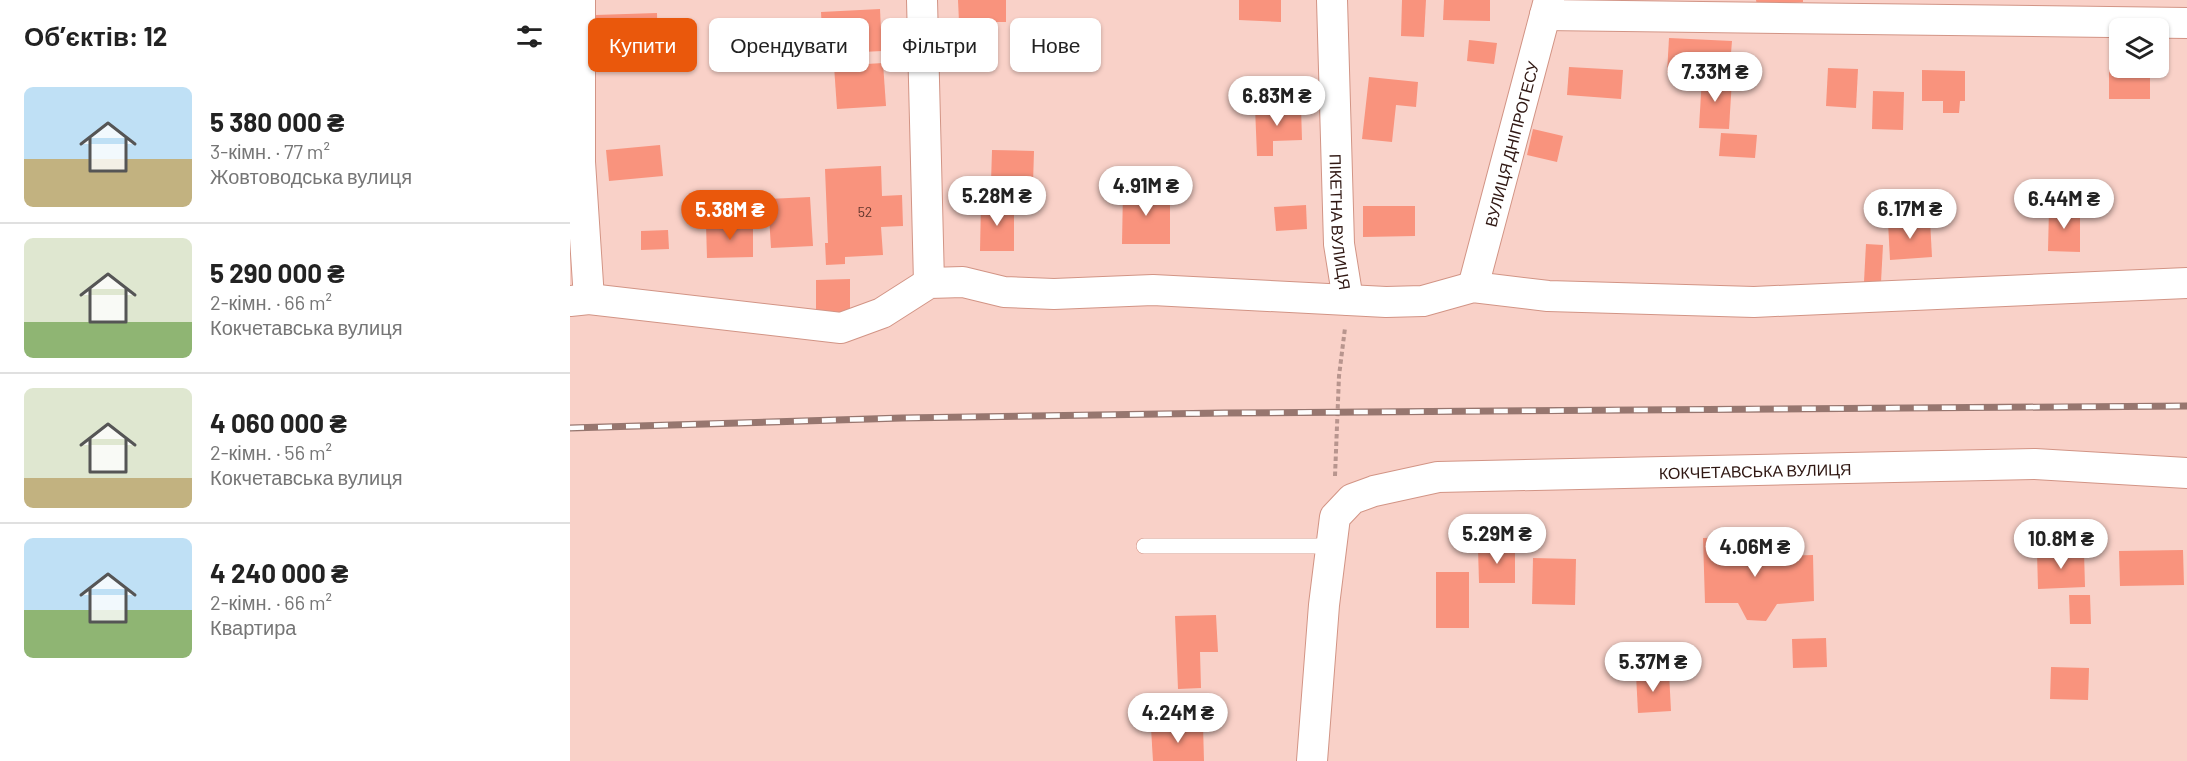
<!DOCTYPE html>
<html lang="uk">
<meta charset="utf-8">
<style>
:root{--surface:#fff;--page:#f6f6f6;--text:#222;--muted:#767676;--line:#e0e0e0;--accent:#ea580c}
body{margin:0;font-family:Barlow,sans-serif;background:var(--page);color:var(--text);height:100vh;display:flex;flex-direction:column;font-size:22px;white-space:nowrap}
*{box-sizing:border-box;margin:0}
p{font-size:20px;color:var(--muted)}
.icon{flex:none;width:33px;height:33px;fill:none;stroke:currentColor;stroke-width:2;stroke-linecap:round;stroke-linejoin:round}
.map{position:relative;flex:1;overflow:hidden}
.sheet{display:flex;flex-direction:column;background:var(--surface);width:570px}
.sheet>*{flex:none}
.guide{position:absolute;left:18px;top:18px;width:570px;height:54px;display:flex;gap:12px}
.buttons{position:absolute;left:1539px;top:18px;display:grid;gap:12px}
.buttons a{display:grid;place-items:center;width:60px;height:60px;border-radius:9px;background:var(--surface);box-shadow:0 2px 4px #0004;font-size:30px}
.price{position:absolute;translate:-50% -51px;padding:0 14px;border-radius:21px;background:#fff;color:#222;font-size:20px;line-height:39px;filter:drop-shadow(0 2px 3px #0008)}
.price::after{content:'';position:absolute;left:50%;top:36px;width:18px;height:14px;margin-left:-9px;background:inherit;clip-path:polygon(0 0,100% 0,50% 100%)}
.price.on{background:var(--accent);color:#fff}
ul{padding:0;list-style:none}
li{display:flex;align-items:center;gap:18px;height:150px;padding:0 24px}
li+li{border-top:2px solid var(--line)}
li span{display:grid;place-items:center;flex:none;width:168px;height:120px;border-radius:9px;color:#555}
li>.icon{margin-inline-start:auto}
span .icon{width:72px;height:72px;fill:#fffc;stroke-width:1}
li b{font-size:26px}
h2{display:flex;justify-content:space-between;align-items:center;height:72px;padding:0 24px;font-size:26px}
.tag{padding:0 21px;border-radius:9px;background:var(--surface);box-shadow:0 2px 4px #0004;font-size:21px;line-height:54px}
.tag.on{background:var(--accent);color:#fff}
main{display:flex;flex:1;min-height:0}
.map>svg:first-child{display:block}
</style>
<main>
<section class="sheet">
<h2>Об’єктів: 12<svg class="icon" aria-label="filters" viewBox="0 0 24 24"><path d="M4 7h16M4 17h16"/><circle cx="9" cy="7" r="2"/><circle cx="15" cy="17" r="2"/></svg></h2>
<ul>
<li><span style="background:linear-gradient(#bfe0f5 60%,#c2b280 0)"><svg class="icon" aria-label="home" viewBox="0 0 24 24"><path d="M3 11l9-7 9 7M6 9v11h12V9"/></svg></span><div><b>5 380 000 ₴</b><p>3-кімн. · 77 m²</p><p>Жовтоводська вулиця</p></div></li>
<li><span style="background:linear-gradient(#dfe7d0 70%,#8fb573 0)"><svg class="icon" aria-label="home" viewBox="0 0 24 24"><path d="M3 11l9-7 9 7M6 9v11h12V9"/></svg></span><div><b>5 290 000 ₴</b><p>2-кімн. · 66 m²</p><p>Кокчетавська вулиця</p></div></li>
<li><span style="background:linear-gradient(#dfe7d0 75%,#c2b280 0)"><svg class="icon" aria-label="home" viewBox="0 0 24 24"><path d="M3 11l9-7 9 7M6 9v11h12V9"/></svg></span><div><b>4 060 000 ₴</b><p>2-кімн. · 56 m²</p><p>Кокчетавська вулиця</p></div></li>
<li><span style="background:linear-gradient(#bfe0f5 60%,#8fb573 0)"><svg class="icon" aria-label="home" viewBox="0 0 24 24"><path d="M3 11l9-7 9 7M6 9v11h12V9"/></svg></span><div><b>4 240 000 ₴</b><p>2-кімн. · 66 m²</p><p>Квартира</p></div></li>
</ul>
</section>
<div class="map">
<svg width="1617" height="761" viewBox="0 0 1617 761">
<rect width="100%" height="100%" fill="#f9d1c8"/>
<g fill="#f9937d">
<path d="M 388,0 L 436,0 L 436,22 L 389,22 Z"/>
<path d="M 669,0 L 711,0 L 711,22 L 669,20 Z"/>
<path d="M 832,0 L 856,0 L 854,37 L 831,36 Z"/>
<path d="M 874,0 L 920,0 L 920,21 L 873,20 Z"/>
<path d="M 1186,0 L 1233,0 L 1233,2 L 1187,5 Z"/>
<path d="M 310,9 L 312,51 L 253,54 L 251,12 Z"/>
<path d="M 87,13 L 88,58 L 26,59 L 25,15 Z"/>
<path d="M 423,26 L 425,54 L 380,57 L 378,28 Z"/>
<path d="M 219,30 L 219,55 L 172,57 L 171,32 Z"/>
<path d="M 1099,38 L 1162,41 L 1159,77 L 1097,73 Z"/>
<path d="M 899,40 L 927,43 L 924,64 L 897,61 Z"/>
<path d="M 1539,59 L 1550,59 L 1550,68 L 1580,68 L 1580,99 L 1539,99 Z"/>
<path d="M 313,63 L 316,106 L 267,109 L 264,66 Z"/>
<path d="M 999,67 L 1053,70 L 1051,99 L 997,95 Z"/>
<path d="M 1258,68 L 1288,69 L 1286,108 L 1256,106 Z"/>
<path d="M 1352,70 L 1395,71 L 1395,101 L 1390,101 L 1389,113 L 1373,113 L 1373,101 L 1352,101 Z"/>
<path d="M 799,77 L 848,82 L 846,107 L 826,105 L 822,142 L 792,139 Z"/>
<path d="M 1132,77 L 1162,79 L 1159,129 L 1129,128 Z"/>
<path d="M 1303,91 L 1334,92 L 1333,130 L 1302,129 Z"/>
<path d="M 731,106 L 732,140 L 703,141 L 703,156 L 687,156 L 685,107 Z"/>
<path d="M 963,129 L 993,136 L 987,162 L 957,155 Z"/>
<path d="M 1151,133 L 1187,135 L 1185,158 L 1149,156 Z"/>
<path d="M 90,145 L 93,176 L 39,181 L 36,150 Z"/>
<path d="M 422,150 L 464,151 L 463,184 L 421,183 Z"/>
<path d="M 311,166 L 312,196 L 332,195 L 333,226 L 311,227 L 313,255 L 275,257 L 275,264 L 256,265 L 255,243 L 258,243 L 255,169 Z"/>
<path d="M 553,190 L 600,190 L 600,244 L 552,244 Z"/>
<path d="M 240,197 L 243,246 L 201,248 L 198,199 Z"/>
<path d="M 411,203 L 444,204 L 444,251 L 410,251 Z"/>
<path d="M 736,205 L 737,229 L 706,231 L 704,207 Z"/>
<path d="M 793,206 L 845,206 L 845,236 L 793,237 Z"/>
<path d="M 1479,208 L 1510,209 L 1510,252 L 1478,251 Z"/>
<path d="M 1360,220 L 1362,257 L 1320,260 L 1318,222 Z"/>
<path d="M 136,224 L 183,224 L 183,257 L 137,258 Z"/>
<path d="M 98,230 L 99,249 L 71,250 L 71,231 Z"/>
<path d="M 1296,244 L 1313,245 L 1311,282 L 1294,282 Z"/>
<path d="M 280,279 L 280,313 L 246,314 L 246,280 Z"/>
<path d="M 1171,537 L 1172,557 L 1243,555 L 1244,601 L 1207,604 L 1196,621 L 1177,620 L 1168,603 L 1135,603 L 1133,538 Z"/>
<path d="M 908,548 L 945,548 L 945,583 L 909,583 Z"/>
<path d="M 1613,550 L 1614,585 L 1550,586 L 1549,551 Z"/>
<path d="M 1514,551 L 1515,587 L 1468,589 L 1467,552 Z"/>
<path d="M 963,558 L 1006,559 L 1005,605 L 962,604 Z"/>
<rect x="866" y="572" width="33" height="56"/>
<path d="M 1499,595 L 1520,595 L 1521,624 L 1500,624 Z"/>
<path d="M 646,615 L 648,652 L 630,652 L 631,688 L 608,689 L 605,616 Z"/>
<path d="M 1256,638 L 1257,667 L 1223,668 L 1222,639 Z"/>
<path d="M 1481,667 L 1519,668 L 1518,700 L 1480,699 Z"/>
<path d="M 1099,673 L 1101,711 L 1068,713 L 1066,674 Z"/>
<path d="M 633,725 L 634,761 L 583,761 L 581,728 Z"/>
</g>
<g fill="none" stroke-linecap="round" stroke-linejoin="round">
<g stroke="#d29485" stroke-width="16">
<path id="service" d="M 574,546 L 761,546"/>
</g>
<g stroke="#d29485" stroke-width="32">
<g id="minor">
<path d="M 10,0 L 10,162 L 19,299"/>
<path d="M 352,0 L 359,283"/>
<path id="s1" d="M 762,0 L 769,244 L 778,300"/>
<path d="M 975,15 L 1617,23"/>
<path id="s2" d="M 903,287 L 979,0"/>
<path d="M 0,301 L 19,299 L 271,328 L 312,313 L 359,283 L 393,282 L 434,292 L 484,294 L 583,290 L 816,302 L 853,301 L 903,287 L 978,296 L 1184,302 L 1617,283"/>
<path id="s3" d="M 742,761 L 754,605 L 765,517 L 782,499 L 804,491 L 868,477 L 1465,464 L 1617,473"/>
</g>
</g>
<path stroke="#b8958e" stroke-width="4" stroke-dasharray="4.5 3" stroke-linecap="butt" d="M 765,476 L 769,376 L 775,328"/>
<use href="#service" stroke="#fff" stroke-width="15"/>
<use href="#minor" stroke="#fff" stroke-width="30"/>
<g stroke="#97766f" stroke-width="7">
<path id="rail" d="M 0,428 L 332,418 L 654,413 L 1617,406"/>
</g>
<use href="#rail" stroke="#fdfdfd" stroke-width="4.5" stroke-dasharray="14" stroke-linecap="butt"/>
</g>
<g text-anchor="middle" dominant-baseline="central" stroke-width="6" stroke-linejoin="round" paint-order="stroke">
<g font-size="14" fill="#62362d">
<text x="295" y="211">52</text>
</g>
<g font-size="16" fill="#2f1712" stroke="#fdfdfd">
<text stroke="none"><textPath href="#s2" startOffset="148">ВУЛИЦЯ ДНІПРОГЕСУ</textPath></text>
<text stroke="none"><textPath href="#s1" startOffset="222">ПІКЕТНА ВУЛИЦЯ</textPath></text>
<text stroke="none"><textPath href="#s3" startOffset="676">КОКЧЕТАВСЬКА ВУЛИЦЯ</textPath></text>
</g>
</g>
</svg>
<div class="buttons">
<a><svg class="icon" aria-label="layers" viewBox="0 0 24 24"><path d="M12 4l9 5-9 5-9-5zM3 14l9 5 9-5"/></svg></a>
</div>
<b class="price" style="left:1145px;top:103px">7.33M ₴</b>
<b class="price" style="left:707px;top:127px">6.83M ₴</b>
<b class="price" style="left:576px;top:217px">4.91M ₴</b>
<b class="price" style="left:427px;top:227px">5.28M ₴</b>
<b class="price" style="left:1494px;top:230px">6.44M ₴</b>
<b class="price" style="left:1340px;top:240px">6.17M ₴</b>
<b class="price on" style="left:160px;top:241px">5.38M ₴</b>
<b class="price" style="left:927px;top:565px">5.29M ₴</b>
<b class="price" style="left:1491px;top:570px">10.8M ₴</b>
<b class="price" style="left:1185px;top:578px">4.06M ₴</b>
<b class="price" style="left:1083px;top:693px">5.37M ₴</b>
<b class="price" style="left:608px;top:744px">4.24M ₴</b>
<div class="guide">
<a class="tag on">Купити</a>
<a class="tag">Орендувати</a>
<a class="tag">Фільтри</a>
<a class="tag">Нове</a>
</div>
</div>
</main>
